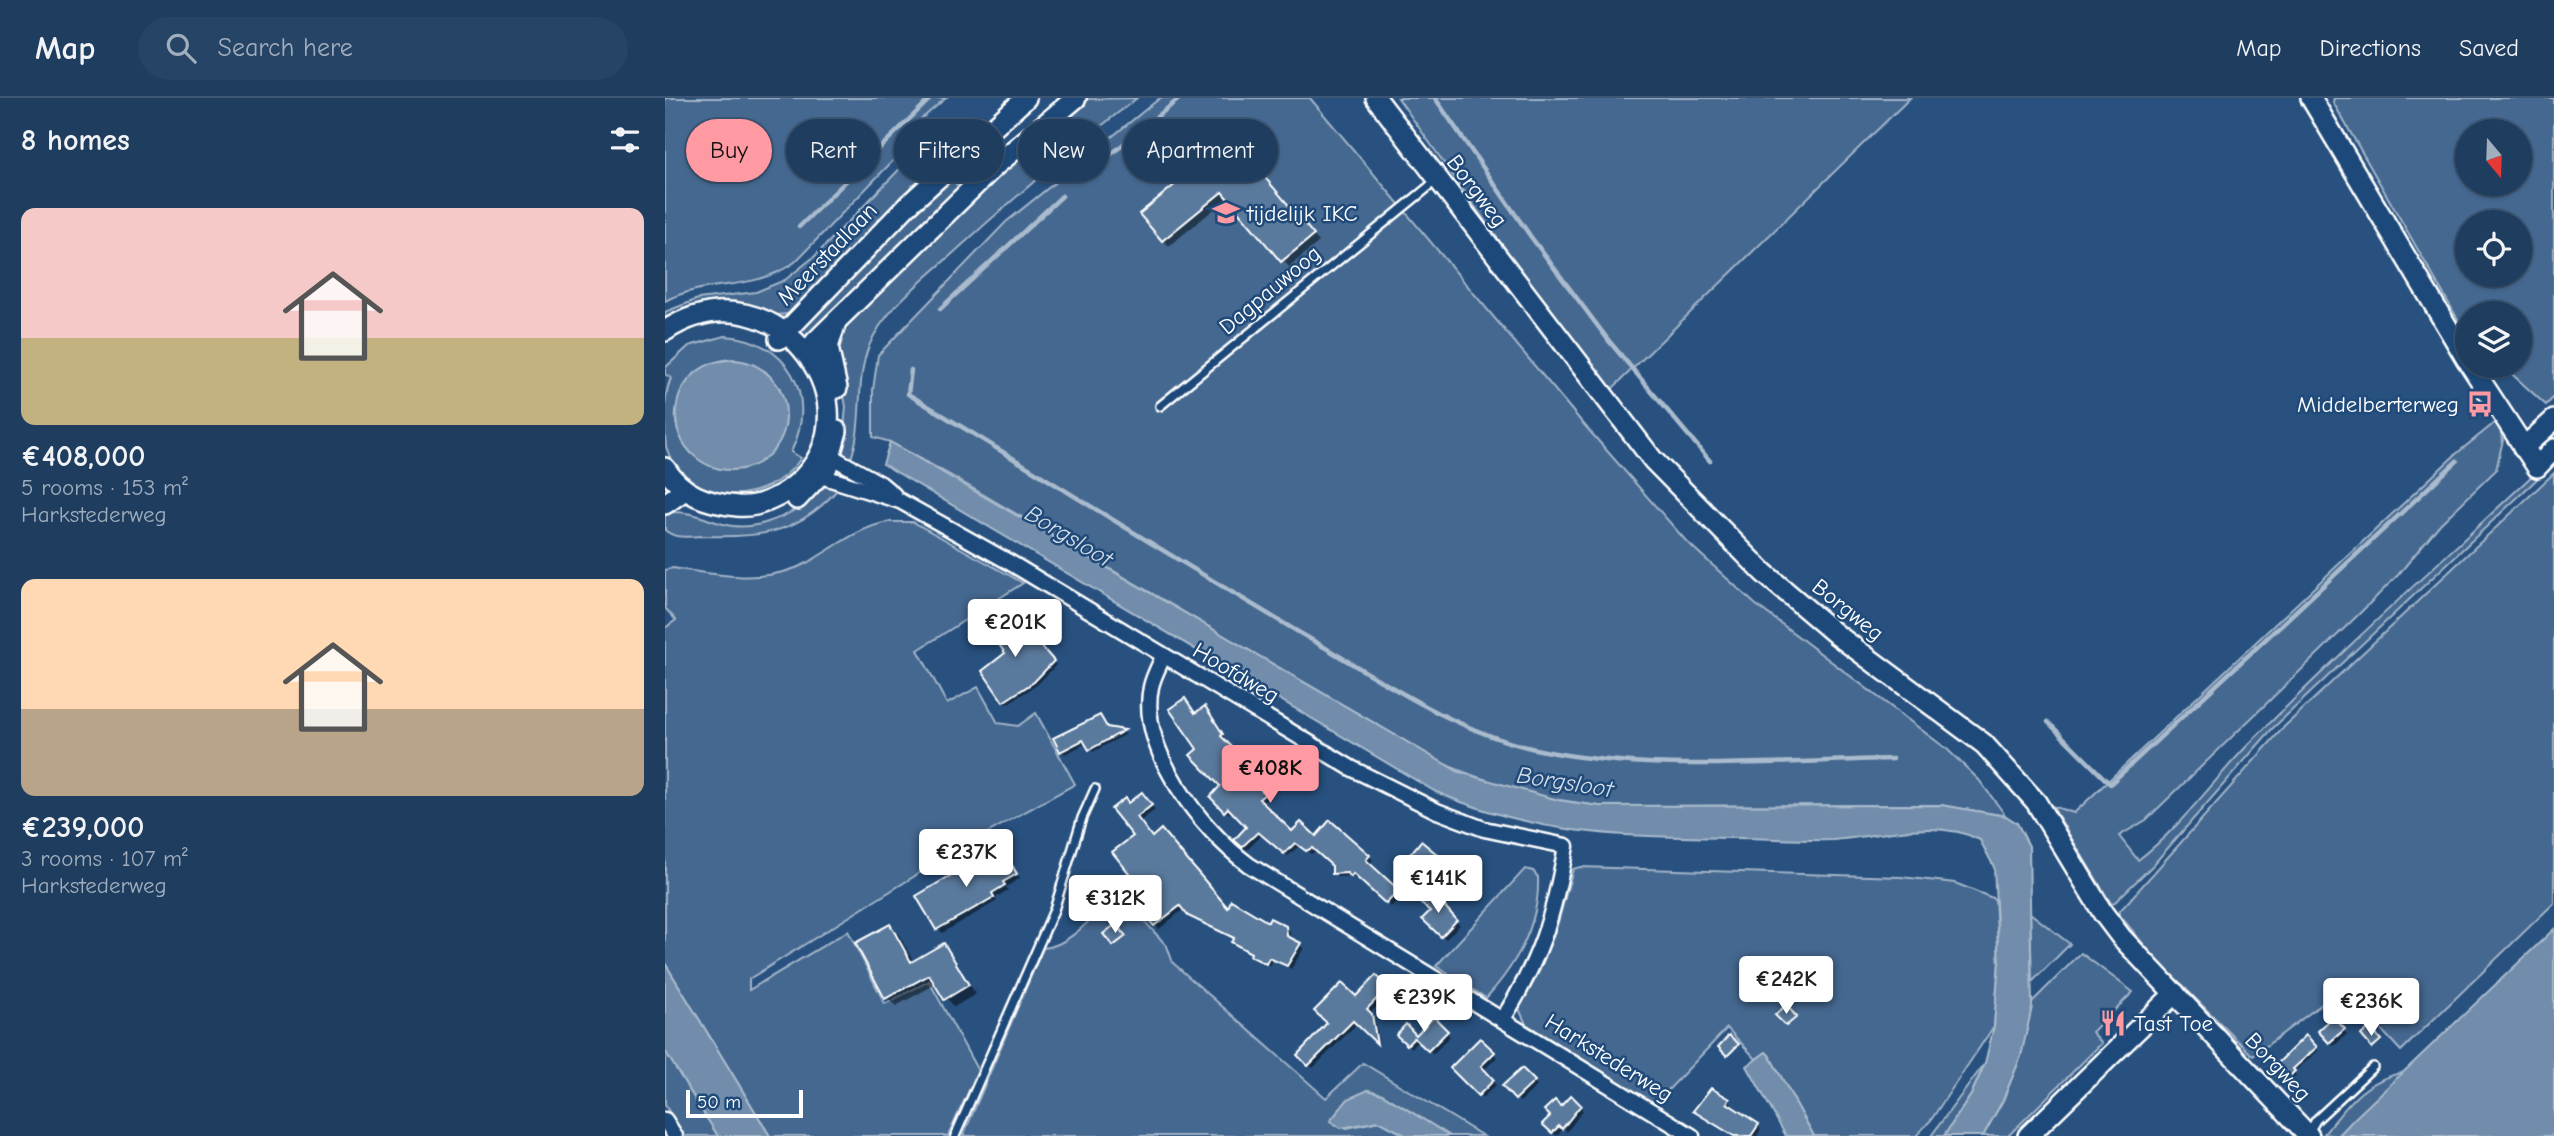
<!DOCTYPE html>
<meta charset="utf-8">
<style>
:root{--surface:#1e3d5f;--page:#264465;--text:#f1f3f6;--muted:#a1aebd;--line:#3c5674;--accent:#ff9aa2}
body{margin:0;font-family:"Comic Neue",sans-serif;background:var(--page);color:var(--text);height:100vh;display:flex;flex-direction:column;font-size:26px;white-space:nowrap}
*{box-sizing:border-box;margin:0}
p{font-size:23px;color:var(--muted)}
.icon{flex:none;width:38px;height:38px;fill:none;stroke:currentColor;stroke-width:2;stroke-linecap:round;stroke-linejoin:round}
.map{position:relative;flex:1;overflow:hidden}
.side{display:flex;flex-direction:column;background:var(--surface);width:665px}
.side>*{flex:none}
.hud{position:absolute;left:21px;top:21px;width:665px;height:63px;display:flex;gap:14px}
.needle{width:46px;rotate:161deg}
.buttons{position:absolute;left:1790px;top:21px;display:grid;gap:14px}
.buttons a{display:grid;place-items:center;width:77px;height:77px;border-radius:50%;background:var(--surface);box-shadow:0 2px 5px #0004,0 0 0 2px var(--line);font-size:35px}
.scale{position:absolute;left:21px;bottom:18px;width:117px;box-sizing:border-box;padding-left:7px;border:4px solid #fff;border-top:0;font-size:19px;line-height:24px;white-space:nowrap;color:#fff;-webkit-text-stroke:5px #1f4a7a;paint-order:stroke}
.price{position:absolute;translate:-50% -60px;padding:0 16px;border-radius:7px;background:#fff;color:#222;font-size:23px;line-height:46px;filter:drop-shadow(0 2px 4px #0008)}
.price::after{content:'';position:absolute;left:50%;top:42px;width:21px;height:16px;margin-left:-10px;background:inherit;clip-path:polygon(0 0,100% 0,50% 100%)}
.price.current{background:var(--accent);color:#111}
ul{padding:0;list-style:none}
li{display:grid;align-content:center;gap:14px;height:371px;padding:0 21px}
li span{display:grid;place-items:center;height:217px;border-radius:14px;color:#555}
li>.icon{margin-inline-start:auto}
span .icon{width:126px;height:126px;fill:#fffc;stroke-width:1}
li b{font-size:30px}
h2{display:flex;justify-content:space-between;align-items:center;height:84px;padding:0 21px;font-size:30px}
.chip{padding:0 24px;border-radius:32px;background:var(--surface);box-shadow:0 2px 5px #0004,0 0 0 2px var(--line);font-size:24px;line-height:63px}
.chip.current{background:var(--accent);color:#111}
header{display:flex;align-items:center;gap:42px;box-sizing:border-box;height:98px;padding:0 35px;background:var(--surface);border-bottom:2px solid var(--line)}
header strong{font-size:33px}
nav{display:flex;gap:38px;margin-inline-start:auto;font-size:24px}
.search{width:490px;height:63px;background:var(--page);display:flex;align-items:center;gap:18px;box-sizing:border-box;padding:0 24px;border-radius:38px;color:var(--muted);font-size:26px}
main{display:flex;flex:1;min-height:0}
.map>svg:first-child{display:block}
</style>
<header>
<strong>Map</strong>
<div class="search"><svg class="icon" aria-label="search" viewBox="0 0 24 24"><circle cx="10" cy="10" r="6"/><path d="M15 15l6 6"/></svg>Search here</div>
<nav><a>Map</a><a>Directions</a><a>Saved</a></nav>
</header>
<main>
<section class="side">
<h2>8 homes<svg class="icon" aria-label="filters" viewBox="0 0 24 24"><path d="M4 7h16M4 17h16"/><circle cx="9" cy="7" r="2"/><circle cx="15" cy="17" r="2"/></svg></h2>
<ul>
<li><span style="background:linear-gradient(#f6c9c9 60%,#c2b280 0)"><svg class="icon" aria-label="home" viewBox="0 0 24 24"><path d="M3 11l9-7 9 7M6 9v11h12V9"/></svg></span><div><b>€408,000</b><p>5 rooms · 153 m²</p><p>Harkstederweg</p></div></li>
<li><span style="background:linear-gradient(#ffd9b3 60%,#b9a48a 0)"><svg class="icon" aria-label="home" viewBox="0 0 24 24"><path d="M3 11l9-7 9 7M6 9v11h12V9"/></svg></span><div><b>€239,000</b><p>3 rooms · 107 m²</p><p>Harkstederweg</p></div></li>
</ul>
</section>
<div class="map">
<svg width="1889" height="1038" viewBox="0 0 1889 1038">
<rect width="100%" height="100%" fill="#28517f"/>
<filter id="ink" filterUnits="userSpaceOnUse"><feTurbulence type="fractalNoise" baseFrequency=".0143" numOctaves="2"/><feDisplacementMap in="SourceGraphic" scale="14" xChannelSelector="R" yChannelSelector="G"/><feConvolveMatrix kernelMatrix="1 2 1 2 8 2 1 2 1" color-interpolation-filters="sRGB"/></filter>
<g filter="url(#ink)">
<g fill="#446890" stroke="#a2b4c8" stroke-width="2" fill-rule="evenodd">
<path d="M 0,0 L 281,0 L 242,33 L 249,41 L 130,164 C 86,195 44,180 0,203 Z"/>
<path d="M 472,0 C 407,50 345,103 285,158 C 257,183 218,213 204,248 C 189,286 200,326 185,363 L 181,362 L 177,351 L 181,309 L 171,252 L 179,230 L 296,107 L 422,1 Z"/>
<path d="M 495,0 L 645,0 L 915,322 L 1021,443 L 1090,506 L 1283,652 L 1314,682 L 1341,718 L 1275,707 L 934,708 L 894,702 L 835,688 L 776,665 L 285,377 L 225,344 L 208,339 L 208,292 L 213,257 L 341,124 Z"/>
<path d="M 733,0 L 1245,0 L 947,291 L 830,137 Z"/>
<path d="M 1669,0 L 1889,0 L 1889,299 L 1881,307 L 1838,268 L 1855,268 L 1855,215 L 1802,215 L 1802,235 L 1798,230 L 1668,4 ZM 1802,33 L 1855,33 L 1855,86 L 1802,86 ZM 1802,124 L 1855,124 L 1855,177 L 1802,177 Z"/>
<path d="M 256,49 L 277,71 L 124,216 L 0,225 L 0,214 L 33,201 L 91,194 L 120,182 L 150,158 Z"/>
<path d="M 284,78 L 297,93 L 142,244 L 134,235 Z"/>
<path d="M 60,238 C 123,242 154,298 126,354 L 136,360 C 103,409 22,412 1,349 C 0,341 0,331 0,322 C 0,307 0,294 6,280 L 0,276 L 0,270 L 24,248 ZM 68,261 L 100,273 L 115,290 L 26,355 C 4,326 6,306 30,281 C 42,268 49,262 68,261 Z"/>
<path d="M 1832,323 L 1838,342 L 1831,372 L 1775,426 L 1733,477 L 1693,517 L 1481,722 L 1454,738 L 1473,762 C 1515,730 1546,685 1583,647 C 1675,554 1773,466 1869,376 L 1872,381 L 1607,631 L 1488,767 L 1447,807 L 1387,708 L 1409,715 L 1791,356 Z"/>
<path d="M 1889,375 L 1889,805 L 1736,953 L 1678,890 L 1588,958 L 1488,858 L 1453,815 L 1619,629 Z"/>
<path d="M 167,387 L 173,390 L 172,392 C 133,437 92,440 37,438 C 23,438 11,442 0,432 L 0,416 L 8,414 C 44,414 56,437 100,425 C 109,422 118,419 126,414 C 141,406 149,389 167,387 Z"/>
<path d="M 224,424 L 248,424 L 358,485 L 253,552 L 282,606 L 313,589 L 333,625 L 353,628 L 371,615 L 410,686 L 290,753 L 84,881 L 84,892 L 183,833 L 220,906 L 264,883 L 313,973 L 283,1038 L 105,1038 L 0,865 L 0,530 L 11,522 L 0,510 L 0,472 L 8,470 C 53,477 100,487 142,465 C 169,450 193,429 224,424 Z"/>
<path d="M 915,769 L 1236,779 L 1290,785 L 1330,801 L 1334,864 L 1329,928 L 1266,1022 L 1251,1038 L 1149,1038 L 1104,957 L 1101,954 L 1091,961 L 1062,930 L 990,1006 L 861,926 L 854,911 L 874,874 L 892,828 L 908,771 Z"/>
<path d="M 860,771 L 868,773 L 873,779 C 875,825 851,867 821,900 L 771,868 Z"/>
<path d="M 453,794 L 502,848 L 508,865 L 661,1000 L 698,965 L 818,1038 L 785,1038 L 717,996 L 703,992 L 682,1030 L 714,1023 L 742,1038 L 298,1038 L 378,850 C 407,848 433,812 453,794 Z"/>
<path d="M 1365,815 L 1405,846 L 1367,884 Z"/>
<path d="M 1416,855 L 1468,894 L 1427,934 L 1437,945 L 1343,1038 L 1318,1038 L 1338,1002 L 1356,958 L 1367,904 Z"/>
<path d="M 0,953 L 53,1038 L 19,1038 L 0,1007 Z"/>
<path d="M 1320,965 L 1306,997 L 1279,1038 L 1266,1038 Z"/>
<path d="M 1740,974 L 1673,1038 L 1659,1036 C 1684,1005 1699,982 1740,974 Z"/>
</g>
<g fill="#718dab" stroke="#aabbcd" stroke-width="2">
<circle cx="66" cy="317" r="55"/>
<path d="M 225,344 L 794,674 L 893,702 L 934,708 L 1276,707 L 1341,718 L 1352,725 L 1364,748 L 1367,909 L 1356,958 L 1338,1002 L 1318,1038 L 1279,1038 L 1306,997 L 1320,965 L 1329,928 L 1334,864 L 1329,769 L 1315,742 C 1269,719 1216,739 1168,742 C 1135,743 1101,740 1068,740 C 955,738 877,739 771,694 L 218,366 Z"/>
<path d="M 1889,831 L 1889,1038 L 1673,1038 L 1689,1021 Z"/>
<path d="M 0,865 L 105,1038 L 53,1038 L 0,953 Z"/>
<path d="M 1101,954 L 1104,957 L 1149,1038 L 1121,1038 L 1082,968 Z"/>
<path d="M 703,992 L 717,996 L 785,1038 L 742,1038 L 714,1023 L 676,1030 L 665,1023 L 683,1001 Z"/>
</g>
<g fill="#0007">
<path d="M 563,38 L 654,144 L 624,169 L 564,99 L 504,148 L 498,142 L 536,67 Z"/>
<path d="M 352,522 L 391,567 L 372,587 L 342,606 L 339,603 L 343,555 Z"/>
<path d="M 543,614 L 561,641 L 559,643 L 586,671 L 580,677 L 602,700 L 597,705 L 627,735 L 651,741 L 666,724 L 708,762 L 704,766 L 737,797 L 726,809 L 693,779 L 691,781 L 687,778 L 672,779 L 668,768 L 652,753 L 646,756 L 635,747 L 623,758 L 598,736 L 582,752 L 571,742 L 584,729 L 567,713 L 564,716 L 547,699 L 558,688 L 534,651 L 530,617 Z"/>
<path d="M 435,619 L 443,631 L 461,636 L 428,654 L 422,645 L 400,656 L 396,653 Z"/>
<path d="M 480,700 L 490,712 L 474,724 L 488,741 L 563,812 L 620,829 L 625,833 L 625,842 L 639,850 L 626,871 L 608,862 L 605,868 L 572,847 L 568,844 L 570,841 L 529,821 L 520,810 L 494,831 L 490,827 L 494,810 L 464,707 Z"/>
<path d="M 756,745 L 776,762 L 763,777 L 744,760 Z"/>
<path d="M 324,757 L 329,763 L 340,757 L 355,780 L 341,789 L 343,792 L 330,800 L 332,803 L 277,835 L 253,798 Z"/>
<path d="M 776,810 L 795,827 L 781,841 L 760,821 Z"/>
<path d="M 225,829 L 234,837 L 249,864 L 278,847 L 311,896 L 289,909 L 271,886 L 231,908 L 222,900 Z"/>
<path d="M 711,879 L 726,894 L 704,916 L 710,921 L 714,946 L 693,925 L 648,970 L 635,957 Z"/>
<path d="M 769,921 L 785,938 L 768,956 L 754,942 L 747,950 L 734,937 L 751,939 Z"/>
<path d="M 1668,921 L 1682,936 L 1669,948 L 1656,933 Z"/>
<path d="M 1640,939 L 1653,953 L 1629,974 L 1631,977 L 1622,986 L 1609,973 Z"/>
<path d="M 815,942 L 832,959 L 818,973 L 831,987 L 817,1000 L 788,970 Z"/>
<path d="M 857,972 L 872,988 L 855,1004 L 840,988 Z"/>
<path d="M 906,1000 L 918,1012 L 902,1034 L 899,1030 L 892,1038 L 880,1026 Z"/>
<path d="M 1064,1002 L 1067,1006 L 1065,1009 L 1096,1031 L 1092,1038 L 1069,1038 L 1034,1017 Z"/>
</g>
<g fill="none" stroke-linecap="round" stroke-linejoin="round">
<g stroke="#aabbcd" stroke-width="4.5">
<path d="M 770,0 L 866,139 L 944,243 L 1045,363"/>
<path d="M 428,71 L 515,0"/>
<path d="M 134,129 L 266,0"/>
<path d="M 275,211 L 397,98"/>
<path d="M 246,272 L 243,296 C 378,378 511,462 647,542 C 718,583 789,633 870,651 C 983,676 1112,663 1228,661"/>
<path d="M 1383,624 L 1445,686 L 1792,363"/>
</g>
</g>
<g fill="#5a7a9d" stroke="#fff" stroke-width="2">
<path d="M 557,29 L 649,137 L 616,164 L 557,94 L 497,143 L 474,116 L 534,67 L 525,56 Z"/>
<path d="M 330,519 L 338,531 L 352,520 L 389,563 L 369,584 L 338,604 L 317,573 L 340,555 L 320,527 Z"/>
<path d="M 520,600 L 530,615 L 540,608 L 558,636 L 556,638 L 584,666 L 577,672 L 600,696 L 594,701 L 627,733 L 636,724 L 651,738 L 665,722 L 705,757 L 701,762 L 734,792 L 721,806 L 688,776 L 686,779 L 682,775 L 667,776 L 667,768 L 647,750 L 641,753 L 630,745 L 619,756 L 593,734 L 577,749 L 569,742 L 581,729 L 563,710 L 559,714 L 545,699 L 555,688 L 525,657 L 532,651 L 504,611 Z"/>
<path d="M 435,617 L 442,629 L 460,632 L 424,652 L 418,642 L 395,654 L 388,640 Z"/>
<path d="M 477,694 L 487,707 L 472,719 L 487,739 L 496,731 L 563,810 L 566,802 L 603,824 L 605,820 L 621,828 L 622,838 L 636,845 L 622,868 L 604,860 L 601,866 L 585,858 L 586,855 L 566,844 L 569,840 L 523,818 L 515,808 L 489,828 L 481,819 L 492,810 L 447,754 L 468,738 L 446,711 L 460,700 L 463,705 Z"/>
<path d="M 756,743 L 773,757 L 758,775 L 741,761 Z"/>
<path d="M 324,755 L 328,762 L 340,755 L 352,776 L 338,784 L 340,787 L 327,795 L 329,799 L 271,832 L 251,798 Z"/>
<path d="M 766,793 L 792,822 L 776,839 L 757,821 L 765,813 L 755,805 Z"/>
<path d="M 225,826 L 246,864 L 279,845 L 304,887 L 279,902 L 264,877 L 220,901 L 190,845 Z"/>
<path d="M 451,826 L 461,838 L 448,848 L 438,836 Z"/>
<path d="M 711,877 L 723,889 L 702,911 L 707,916 L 712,946 L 688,923 L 643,968 L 632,957 L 662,925 L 649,913 L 677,885 L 691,898 Z"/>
<path d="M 1121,907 L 1132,919 L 1121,928 L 1110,917 Z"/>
<path d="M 769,919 L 783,933 L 763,953 L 749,940 L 742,947 L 731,937 L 741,926 L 751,937 Z"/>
<path d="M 1668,919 L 1680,931 L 1664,945 L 1653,933 Z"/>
<path d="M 1705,929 L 1716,942 L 1707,950 L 1696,937 Z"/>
<path d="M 1064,937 L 1074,946 L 1062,958 L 1053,949 Z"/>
<path d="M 1641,937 L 1652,949 L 1628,971 L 1630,973 L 1618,985 L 1606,972 Z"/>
<path d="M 815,940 L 830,954 L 816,968 L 829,982 L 813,998 L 785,970 Z"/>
<path d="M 857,970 L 870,983 L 850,1002 L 837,988 Z"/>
<path d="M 1046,990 L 1065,1001 L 1062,1005 L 1094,1026 L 1086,1038 L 1069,1038 L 1028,1013 Z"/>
<path d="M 906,997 L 916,1007 L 897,1031 L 894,1028 L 887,1035 L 877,1026 L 885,1018 L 879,1012 L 890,1002 L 896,1008 Z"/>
</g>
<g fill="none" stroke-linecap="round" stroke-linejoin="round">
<g stroke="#fff" stroke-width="12">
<g id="lane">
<path d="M 495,308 L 772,82"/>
<path d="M 1643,1036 L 1651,1022 L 1708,969"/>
<path d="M 290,1038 L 389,812 L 417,720 L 430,691"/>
</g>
</g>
<g stroke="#fff" stroke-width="19">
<g id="street">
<path d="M 167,359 L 216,386 L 229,397"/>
<path d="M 156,378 L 235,403 L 344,464 L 686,670 L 772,713 L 819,731 L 901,748 C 889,818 875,861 838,921"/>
<path d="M 498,559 C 494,568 488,579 486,589 C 473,651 537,733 584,767 L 1027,1038"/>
<path d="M 0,1022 L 10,1038"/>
</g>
</g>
<g stroke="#fff" stroke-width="24">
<g id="secondary">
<path d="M 711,0 L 988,362 L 1099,475 L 1172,537 L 1319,646 L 1371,704 L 1438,815 L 1456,839 L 1644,1038"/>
<path d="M 1646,0 L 1802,262"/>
<path d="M 171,224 L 163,249 L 172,290"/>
<path d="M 0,233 C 112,159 227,319 122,393 C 108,402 90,410 72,408 C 42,405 17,397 0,370"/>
<path d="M 114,241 L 243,107 L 361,0"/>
<path d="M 148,262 L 150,244 L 159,235 L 330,68 L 411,0"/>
<path d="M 1806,268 L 1872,369 L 1889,351"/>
<path d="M 1858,350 L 1889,322"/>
<path d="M 132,401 L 162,369 L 172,333"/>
<path d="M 0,406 L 20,392"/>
<path d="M 1363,1038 L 1510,895"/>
</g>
</g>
<use href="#lane" stroke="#1f4a7a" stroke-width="7"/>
<use href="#street" stroke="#1f4a7a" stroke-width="14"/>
<use href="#secondary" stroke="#1f4a7a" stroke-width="19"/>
</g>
</g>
<defs>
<g id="school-bare" transform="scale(2.1)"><path d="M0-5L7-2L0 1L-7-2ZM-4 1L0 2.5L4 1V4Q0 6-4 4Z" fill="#ff9aa2" stroke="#1f4a7a" stroke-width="2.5" paint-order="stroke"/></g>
<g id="bus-bare" transform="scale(2.1)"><path d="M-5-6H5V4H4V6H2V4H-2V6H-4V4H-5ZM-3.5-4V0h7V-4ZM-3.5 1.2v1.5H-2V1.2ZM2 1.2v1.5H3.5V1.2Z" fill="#ff9aa2" stroke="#1f4a7a" stroke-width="2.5" paint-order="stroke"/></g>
<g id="restaurant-bare" transform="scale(2.1)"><path d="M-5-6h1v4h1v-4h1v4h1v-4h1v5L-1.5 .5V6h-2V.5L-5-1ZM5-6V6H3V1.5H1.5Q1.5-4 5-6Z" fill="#ff9aa2" stroke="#1f4a7a" stroke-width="2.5" paint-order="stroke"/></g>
</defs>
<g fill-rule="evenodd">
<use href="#school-bare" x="561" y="115"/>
<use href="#bus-bare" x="1815" y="306"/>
<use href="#restaurant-bare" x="1448" y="925"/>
</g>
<g text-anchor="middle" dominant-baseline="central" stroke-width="5" stroke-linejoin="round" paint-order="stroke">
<g font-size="23" fill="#fff" stroke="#1f4a7a">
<text transform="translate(812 93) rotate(53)">Borgweg</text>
<text transform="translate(162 156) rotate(-46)">Meerstadlaan</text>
<text transform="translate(605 192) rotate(-40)">Dagpauwoog</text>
<text transform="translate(1183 512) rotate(39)">Borgweg</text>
<text transform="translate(571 575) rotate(31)">Hoofdweg</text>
<text transform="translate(944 960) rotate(32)">Harkstederweg</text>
<text transform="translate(1613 969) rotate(47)">Borgweg</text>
</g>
<g font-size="23" fill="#fff" stroke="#1f4a7a" text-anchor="start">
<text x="582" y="115">tijdelijk IKC</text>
<text x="1794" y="306" text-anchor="end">Middelberterweg</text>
<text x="1469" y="925">Tast Toe</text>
</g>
<g font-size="24" font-style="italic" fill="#d4dde6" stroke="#1f4a7a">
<text transform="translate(404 438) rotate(31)">Borgsloot</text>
<text transform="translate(900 684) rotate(9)">Borgsloot</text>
</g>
</g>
</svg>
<div class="buttons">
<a><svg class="needle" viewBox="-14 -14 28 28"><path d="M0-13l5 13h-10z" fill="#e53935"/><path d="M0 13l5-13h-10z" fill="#a1aebd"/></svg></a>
<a><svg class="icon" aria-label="locate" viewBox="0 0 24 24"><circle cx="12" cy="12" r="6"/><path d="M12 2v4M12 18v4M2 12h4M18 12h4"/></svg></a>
<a><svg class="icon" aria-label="layers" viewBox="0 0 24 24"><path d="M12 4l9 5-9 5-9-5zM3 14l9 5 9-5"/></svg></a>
</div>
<div class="scale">50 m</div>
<b class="price" style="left:350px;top:561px">€201K</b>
<b class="price current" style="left:605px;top:707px">€408K</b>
<b class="price" style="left:301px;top:791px">€237K</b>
<b class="price" style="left:773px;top:817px">€141K</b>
<b class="price" style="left:450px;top:837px">€312K</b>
<b class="price" style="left:1121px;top:918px">€242K</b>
<b class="price" style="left:759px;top:936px">€239K</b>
<b class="price" style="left:1706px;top:940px">€236K</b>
<div class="hud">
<a class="chip current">Buy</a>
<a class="chip">Rent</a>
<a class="chip">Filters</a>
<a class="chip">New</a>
<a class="chip">Apartment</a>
</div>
</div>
</main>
